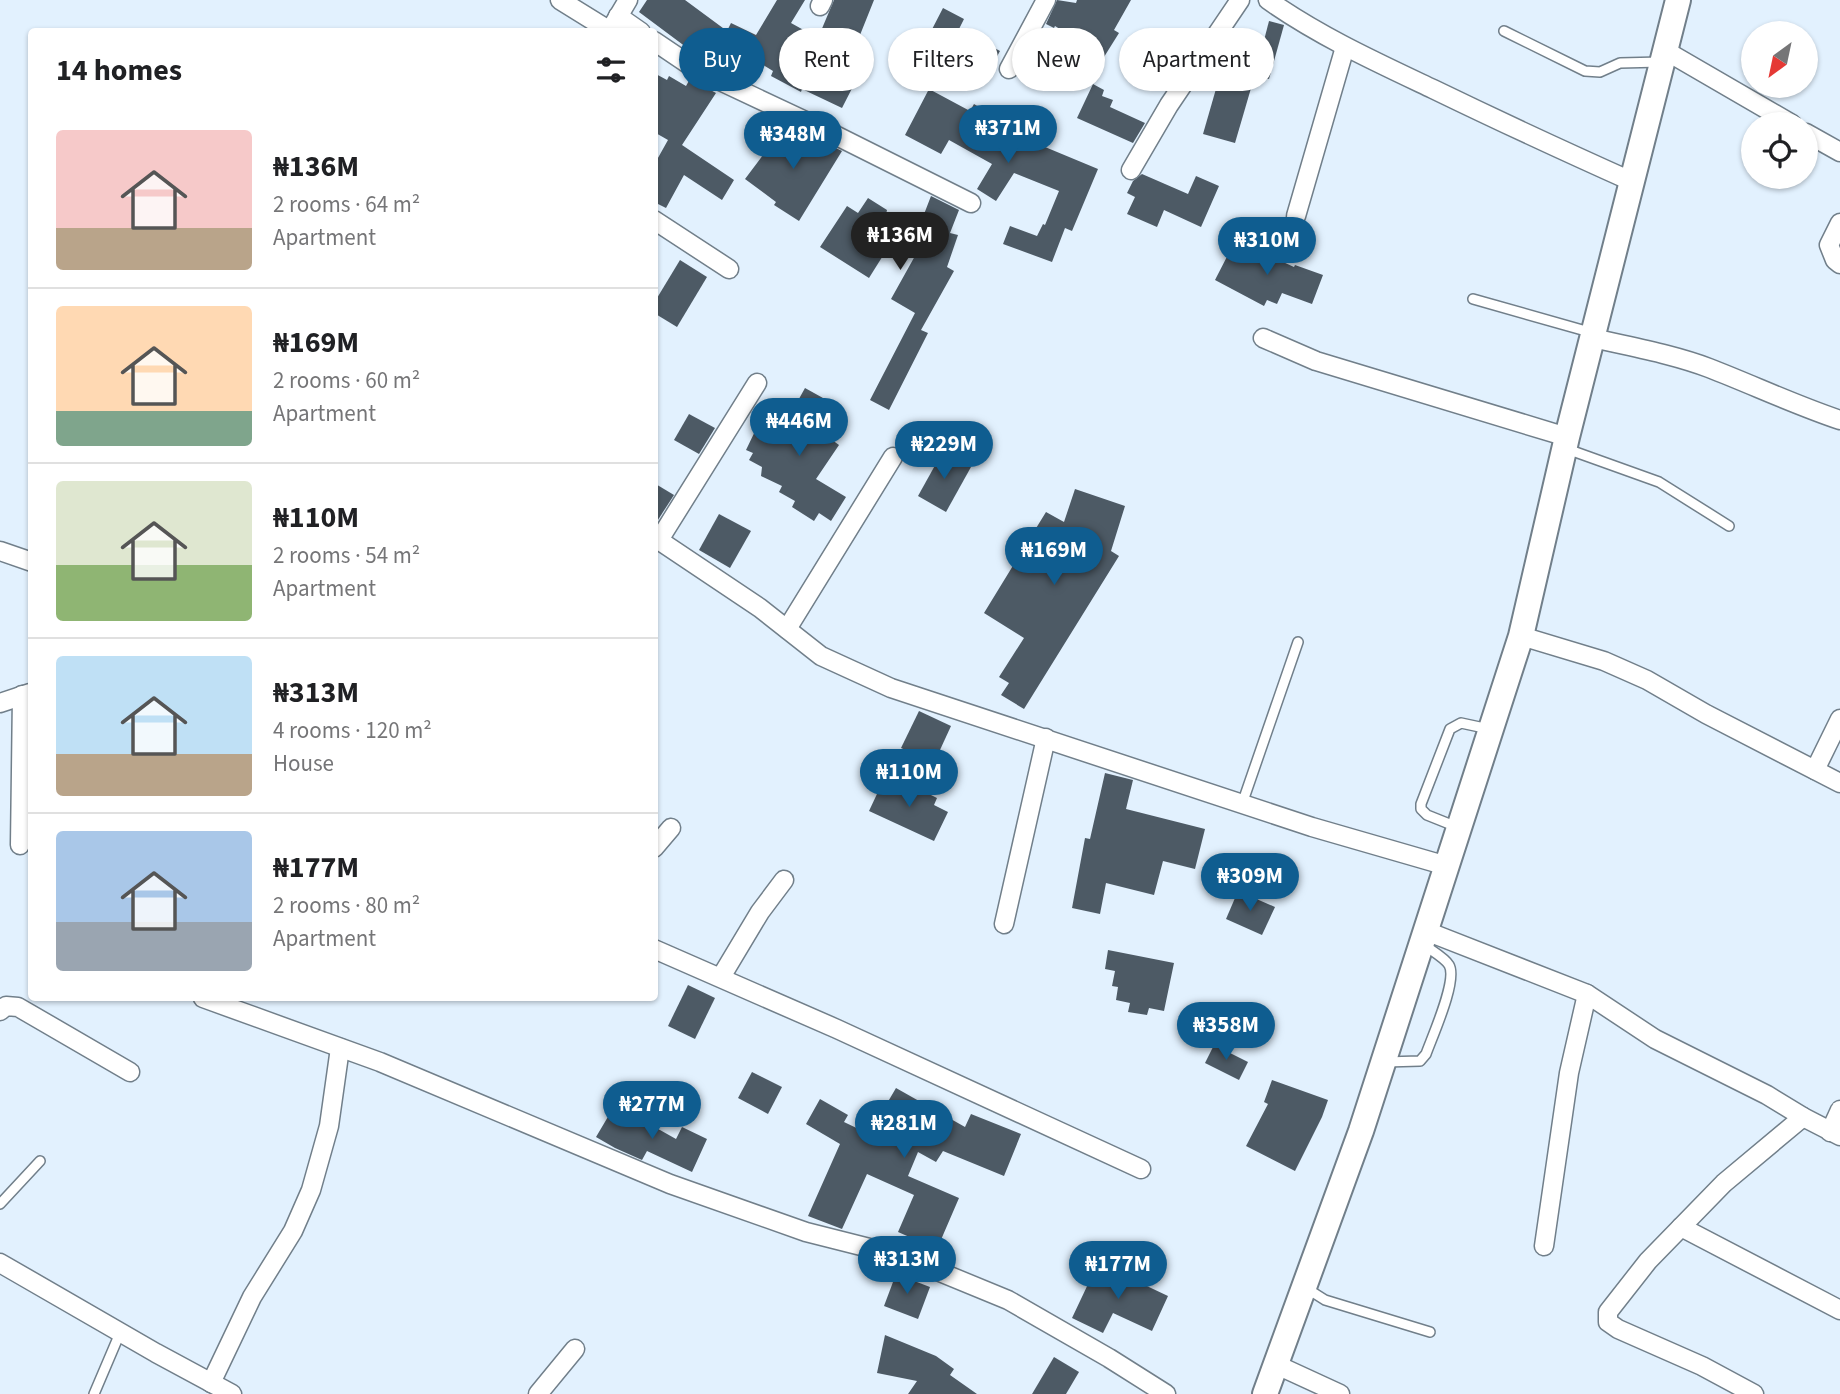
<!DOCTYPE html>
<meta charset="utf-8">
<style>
:root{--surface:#fff;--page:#f6f6f6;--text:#202124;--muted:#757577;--line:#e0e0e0;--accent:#0f5d90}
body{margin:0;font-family:"Source Sans 3",sans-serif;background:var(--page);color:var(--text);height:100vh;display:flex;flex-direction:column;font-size:26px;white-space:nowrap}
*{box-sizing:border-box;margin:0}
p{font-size:23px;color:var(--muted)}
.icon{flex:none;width:38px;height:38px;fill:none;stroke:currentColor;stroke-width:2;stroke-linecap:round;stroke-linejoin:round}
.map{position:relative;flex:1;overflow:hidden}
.sheet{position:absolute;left:28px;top:28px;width:630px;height:973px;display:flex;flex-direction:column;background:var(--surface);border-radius:7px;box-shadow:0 2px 5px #0004}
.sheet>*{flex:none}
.hud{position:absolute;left:679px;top:28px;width:665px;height:63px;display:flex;gap:14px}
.needle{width:46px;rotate:213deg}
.buttons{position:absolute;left:1741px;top:21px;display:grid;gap:14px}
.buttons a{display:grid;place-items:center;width:77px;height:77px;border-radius:50%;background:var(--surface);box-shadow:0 2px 5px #0004;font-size:35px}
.price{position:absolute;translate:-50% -60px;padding:0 16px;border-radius:24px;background:var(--accent);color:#fff;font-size:23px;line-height:46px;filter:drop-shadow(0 2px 4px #0008)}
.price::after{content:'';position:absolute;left:50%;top:42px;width:21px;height:16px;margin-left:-10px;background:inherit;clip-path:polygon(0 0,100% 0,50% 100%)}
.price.selected{background:#222;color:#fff}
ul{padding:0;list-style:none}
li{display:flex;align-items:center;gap:21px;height:175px;padding:0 28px}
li+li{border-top:2px solid var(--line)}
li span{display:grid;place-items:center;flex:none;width:196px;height:140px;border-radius:7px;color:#555}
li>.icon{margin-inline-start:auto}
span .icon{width:84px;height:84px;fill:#fffc;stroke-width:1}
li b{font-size:30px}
h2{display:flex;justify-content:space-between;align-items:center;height:84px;padding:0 28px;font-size:30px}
.tag{padding:0 24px;border-radius:32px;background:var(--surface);box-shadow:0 2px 5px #0004;font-size:24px;line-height:63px}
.tag.selected{background:var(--accent);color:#fff}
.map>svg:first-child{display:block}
</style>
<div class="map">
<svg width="1840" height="1394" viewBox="0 0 1840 1394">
<rect width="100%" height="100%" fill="#e2f1fe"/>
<g fill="#4d5a65">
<path d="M 647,0 L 685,0 L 727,31 L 731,23 L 756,35 L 777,0 L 805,0 L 791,23 L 818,38 L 834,0 L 874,0 L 854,50 L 868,57 L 842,108 L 802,89 L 801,92 L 771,76 L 773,71 L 744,53 L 734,72 L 694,53 L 639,12 Z"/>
<path d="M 1057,0 L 1076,3 L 1077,0 L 1131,0 L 1114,30 L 1119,33 L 1104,57 L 1055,26 L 1054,28 L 1046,24 Z"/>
<path d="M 943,8 L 964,19 L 959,29 L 1000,51 L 989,71 L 927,39 Z"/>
<path d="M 1269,21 L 1284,25 L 1269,79 L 1255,75 Z"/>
<path d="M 1222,68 L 1254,78 L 1235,143 L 1203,134 Z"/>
<path d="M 654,73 L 667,80 L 669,76 L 686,86 L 690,79 L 716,93 L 682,145 L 734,180 L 722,200 L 684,175 L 666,208 L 654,202 L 654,165 L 668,140 L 654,132 Z"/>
<path d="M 1093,84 L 1104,90 L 1102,96 L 1113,100 L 1110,107 L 1145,123 L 1133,143 L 1077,118 Z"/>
<path d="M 929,89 L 970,111 L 974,104 L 1034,140 L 1033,142 L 1098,169 L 1072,231 L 1065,228 L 1052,262 L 1003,244 L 1010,226 L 1037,236 L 1043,224 L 1045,225 L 1059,191 L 1014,173 L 996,201 L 977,189 L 992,164 L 949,140 L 941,154 L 905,135 Z"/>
<path d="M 785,126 L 811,145 L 815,138 L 842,151 L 799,221 L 774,205 L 776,202 L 745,179 Z"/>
<path d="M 1142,174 L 1188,194 L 1196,176 L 1219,186 L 1201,227 L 1164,210 L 1157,227 L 1127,214 L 1135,197 L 1127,193 L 1133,181 Z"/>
<path d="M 931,196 L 959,210 L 950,233 L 958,235 L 947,267 L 954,271 L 921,330 L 928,333 L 889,410 L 870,400 L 915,313 L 891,299 L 920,247 L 894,238 L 869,278 L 820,247 L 847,206 L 858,213 L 868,198 L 887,210 L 885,219 L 912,236 L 917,221 L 921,222 Z"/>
<path d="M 1234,243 L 1267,258 L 1268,255 L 1294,267 L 1295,265 L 1323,275 L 1312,304 L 1282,293 L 1277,304 L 1267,300 L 1264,306 L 1215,280 Z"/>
<path d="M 680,260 L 707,277 L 677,327 L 654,313 L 654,303 Z"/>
<path d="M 805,388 L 832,403 L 817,429 L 839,445 L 816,479 L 846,497 L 831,521 L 819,513 L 814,521 L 792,507 L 795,501 L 779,492 L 782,486 L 761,476 L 762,467 L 749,460 L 753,453 L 746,450 L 759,423 L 780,433 Z"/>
<path d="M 689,414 L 715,428 L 699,454 L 674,440 Z"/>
<path d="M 943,451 L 971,467 L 946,512 L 918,496 Z"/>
<path d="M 654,483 L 674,495 L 654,526 Z"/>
<path d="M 1075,489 L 1125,506 L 1111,551 L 1119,556 L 1024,709 L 1001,695 L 1009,683 L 999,677 L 1024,638 L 984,613 L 1046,512 L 1064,522 Z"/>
<path d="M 719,514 L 751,531 L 730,568 L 699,550 Z"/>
<path d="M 919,711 L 951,726 L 934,763 L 901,748 Z"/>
<path d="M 1105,773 L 1133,780 L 1126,809 L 1205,829 L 1195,869 L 1163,861 L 1154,895 L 1106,883 L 1100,914 L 1072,908 L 1085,838 L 1090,839 Z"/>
<path d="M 884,779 L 905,789 L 907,783 L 937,798 L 934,805 L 948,812 L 934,841 L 869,811 Z"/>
<path d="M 1238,891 L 1275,907 L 1262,935 L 1226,919 Z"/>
<path d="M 1108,950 L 1174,963 L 1164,1011 L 1149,1008 L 1147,1015 L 1128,1012 L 1130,1003 L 1116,1000 L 1118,987 L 1112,986 L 1115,971 L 1105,969 Z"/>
<path d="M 688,985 L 715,998 L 695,1039 L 668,1026 Z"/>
<path d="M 1214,1045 L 1248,1062 L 1239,1080 L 1205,1063 Z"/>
<path d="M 752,1072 L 782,1087 L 768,1114 L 738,1098 Z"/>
<path d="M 1272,1080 L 1328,1100 L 1322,1117 L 1295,1171 L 1246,1146 L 1268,1104 L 1264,1102 Z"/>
<path d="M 896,1088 L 965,1127 L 971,1114 L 1021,1134 L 1004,1176 L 943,1151 L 936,1162 L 918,1152 L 908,1176 L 959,1198 L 937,1249 L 898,1232 L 914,1195 L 867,1174 L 842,1229 L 808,1216 L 840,1144 L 806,1124 L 820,1099 L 848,1115 L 844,1122 L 869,1134 Z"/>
<path d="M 612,1110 L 638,1125 L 644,1121 L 676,1139 L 682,1127 L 707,1139 L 692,1172 L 647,1151 L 642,1160 L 615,1148 L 596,1137 Z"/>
<path d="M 1098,1263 L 1168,1296 L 1152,1331 L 1113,1313 L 1103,1333 L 1072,1318 Z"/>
<path d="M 896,1274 L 930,1287 L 918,1319 L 884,1306 Z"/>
<path d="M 885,1335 L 936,1356 L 954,1369 L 950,1375 L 977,1394 L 908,1394 L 917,1381 L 877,1373 Z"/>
<path d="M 1054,1357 L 1079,1372 L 1066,1394 L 1032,1394 Z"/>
</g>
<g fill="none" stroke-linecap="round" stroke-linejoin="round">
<g stroke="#717f8a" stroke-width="12">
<g id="lane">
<path d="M 1504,31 L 1585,71 L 1600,72 L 1620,63 L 1661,62"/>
<path d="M 1473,299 L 1593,333"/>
<path d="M 1567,449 L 1659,482 L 1729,526"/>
<path d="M 1242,804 L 1298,642"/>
<path d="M 1457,827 L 1427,815 L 1421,809 L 1421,804 L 1450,729 L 1461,723 L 1489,729"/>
<path d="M 1385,1062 L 1420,1061 L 1426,1054 C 1432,1037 1458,980 1449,965 C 1444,957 1430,950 1423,944"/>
<path d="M 0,1204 L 40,1161"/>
<path d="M 1306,1288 L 1325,1300 L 1430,1332"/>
<path d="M 94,1394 L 120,1333"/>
</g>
</g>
<g stroke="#717f8a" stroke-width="21">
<g id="street">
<path d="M 560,0 L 610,31"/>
<path d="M 1268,0 C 1319,36 1376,62 1433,89 C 1499,121 1566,152 1633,182"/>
<path d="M 820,6 L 823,0"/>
<path d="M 618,16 L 641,32"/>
<path d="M 609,32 L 628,0"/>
<path d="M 654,41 L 697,70 L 833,134 L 971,203"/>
<path d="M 1666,51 L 1792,124"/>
<path d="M 1009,69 L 1046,0"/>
<path d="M 1806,133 L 1840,152"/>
<path d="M 1131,170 L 1169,105 L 1240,0"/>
<path d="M 1296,216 L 1345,47"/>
<path d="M 654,220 L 729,269"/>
<path d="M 1840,223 L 1829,245 L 1835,260 L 1840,264"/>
<path d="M 1263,338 L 1316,361 L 1567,437"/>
<path d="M 1593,338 C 1631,347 1672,354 1709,368 C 1753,385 1795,405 1840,420"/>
<path d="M 654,537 L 760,608 L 821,656 L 891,688 L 1312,827 L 1447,866"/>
<path d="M 659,540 L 757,383"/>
<path d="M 0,551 L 32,562"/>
<path d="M 787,629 L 893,457"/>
<path d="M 1521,636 L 1604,661 L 1647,680 L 1706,714 L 1840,783"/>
<path d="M 0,703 L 30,693"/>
<path d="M 1815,770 L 1840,719"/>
<path d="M 20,845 L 22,695"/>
<path d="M 654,848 L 671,828"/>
<path d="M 1004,924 L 1046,738"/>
<path d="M 1426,931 L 1587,994 L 1655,1039 L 1767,1095 L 1803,1117 L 1840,1136"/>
<path d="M 654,949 L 837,1029 L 1141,1169"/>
<path d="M 721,977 L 760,912 L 784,880"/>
<path d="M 203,998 L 380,1062 L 670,1184 L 806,1232 L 901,1256 L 1008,1300 L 1109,1358 L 1166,1394"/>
<path d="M 0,1011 L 6,1006 L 18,1007 L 130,1072"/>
<path d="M 1830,1132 L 1840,1110"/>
<path d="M 1681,1227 L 1840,1310"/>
<path d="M 1544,1246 L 1569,1073 L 1587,994"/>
<path d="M 0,1263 L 156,1353 L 232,1394"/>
<path d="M 1277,1365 L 1340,1394"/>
<path d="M 211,1383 L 252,1297 L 293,1231 L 311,1190 L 329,1126 L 340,1048"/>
<path d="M 538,1394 L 575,1349"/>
<path d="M 1754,1394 L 1702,1366 L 1618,1329 L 1608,1322 L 1608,1312 L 1648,1261 L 1724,1183 L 1803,1117"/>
</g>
</g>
<g stroke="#717f8a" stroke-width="28">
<path id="secondary" d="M 1265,1394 L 1361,1131 L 1521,636 L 1567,437 L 1678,0"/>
</g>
<use href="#lane" stroke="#fff" stroke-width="9"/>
<use href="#street" stroke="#fff" stroke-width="18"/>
<use href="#secondary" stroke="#fff" stroke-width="24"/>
</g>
</svg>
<div class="buttons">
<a><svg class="needle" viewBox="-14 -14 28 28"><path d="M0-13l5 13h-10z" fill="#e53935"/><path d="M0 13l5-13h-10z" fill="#757577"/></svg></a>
<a><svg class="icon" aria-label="locate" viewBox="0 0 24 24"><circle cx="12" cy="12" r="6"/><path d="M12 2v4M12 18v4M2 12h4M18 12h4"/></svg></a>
</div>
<b class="price" style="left:1008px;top:165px">₦371M</b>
<b class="price" style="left:793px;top:171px">₦348M</b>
<b class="price selected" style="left:900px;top:272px">₦136M</b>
<b class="price" style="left:1267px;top:277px">₦310M</b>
<b class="price" style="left:799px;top:458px">₦446M</b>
<b class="price" style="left:944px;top:481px">₦229M</b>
<b class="price" style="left:1054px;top:587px">₦169M</b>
<b class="price" style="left:909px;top:809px">₦110M</b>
<b class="price" style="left:1250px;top:913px">₦309M</b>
<b class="price" style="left:1226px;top:1062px">₦358M</b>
<b class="price" style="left:652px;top:1141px">₦277M</b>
<b class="price" style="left:904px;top:1160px">₦281M</b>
<b class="price" style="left:907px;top:1296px">₦313M</b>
<b class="price" style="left:1118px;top:1301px">₦177M</b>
<div class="hud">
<a class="tag selected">Buy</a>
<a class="tag">Rent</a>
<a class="tag">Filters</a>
<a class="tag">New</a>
<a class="tag">Apartment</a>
</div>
<section class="sheet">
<h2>14 homes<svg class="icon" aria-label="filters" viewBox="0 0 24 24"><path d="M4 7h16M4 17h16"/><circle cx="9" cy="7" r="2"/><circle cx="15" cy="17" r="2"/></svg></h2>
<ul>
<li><span style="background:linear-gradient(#f6c9c9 70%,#b9a48a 0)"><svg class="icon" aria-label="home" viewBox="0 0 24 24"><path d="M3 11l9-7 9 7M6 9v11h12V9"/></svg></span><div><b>₦136M</b><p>2 rooms · 64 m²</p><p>Apartment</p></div></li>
<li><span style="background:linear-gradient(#ffd9b3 75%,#7fa58c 0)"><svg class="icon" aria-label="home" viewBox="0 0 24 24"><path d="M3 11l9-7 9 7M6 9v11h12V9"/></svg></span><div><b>₦169M</b><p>2 rooms · 60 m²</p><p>Apartment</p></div></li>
<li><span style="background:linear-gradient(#dfe7d0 60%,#8fb573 0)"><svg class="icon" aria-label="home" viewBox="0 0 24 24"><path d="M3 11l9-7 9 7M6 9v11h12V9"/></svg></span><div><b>₦110M</b><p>2 rooms · 54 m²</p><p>Apartment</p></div></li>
<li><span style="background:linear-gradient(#bfe0f5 70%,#b9a48a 0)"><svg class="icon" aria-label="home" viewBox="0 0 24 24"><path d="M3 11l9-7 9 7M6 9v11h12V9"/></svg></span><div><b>₦313M</b><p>4 rooms · 120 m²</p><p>House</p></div></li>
<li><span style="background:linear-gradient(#a9c7e8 65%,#9aa5b1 0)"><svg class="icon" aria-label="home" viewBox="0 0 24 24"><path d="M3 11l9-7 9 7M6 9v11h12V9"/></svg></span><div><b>₦177M</b><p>2 rooms · 80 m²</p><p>Apartment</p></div></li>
</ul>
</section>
</div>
